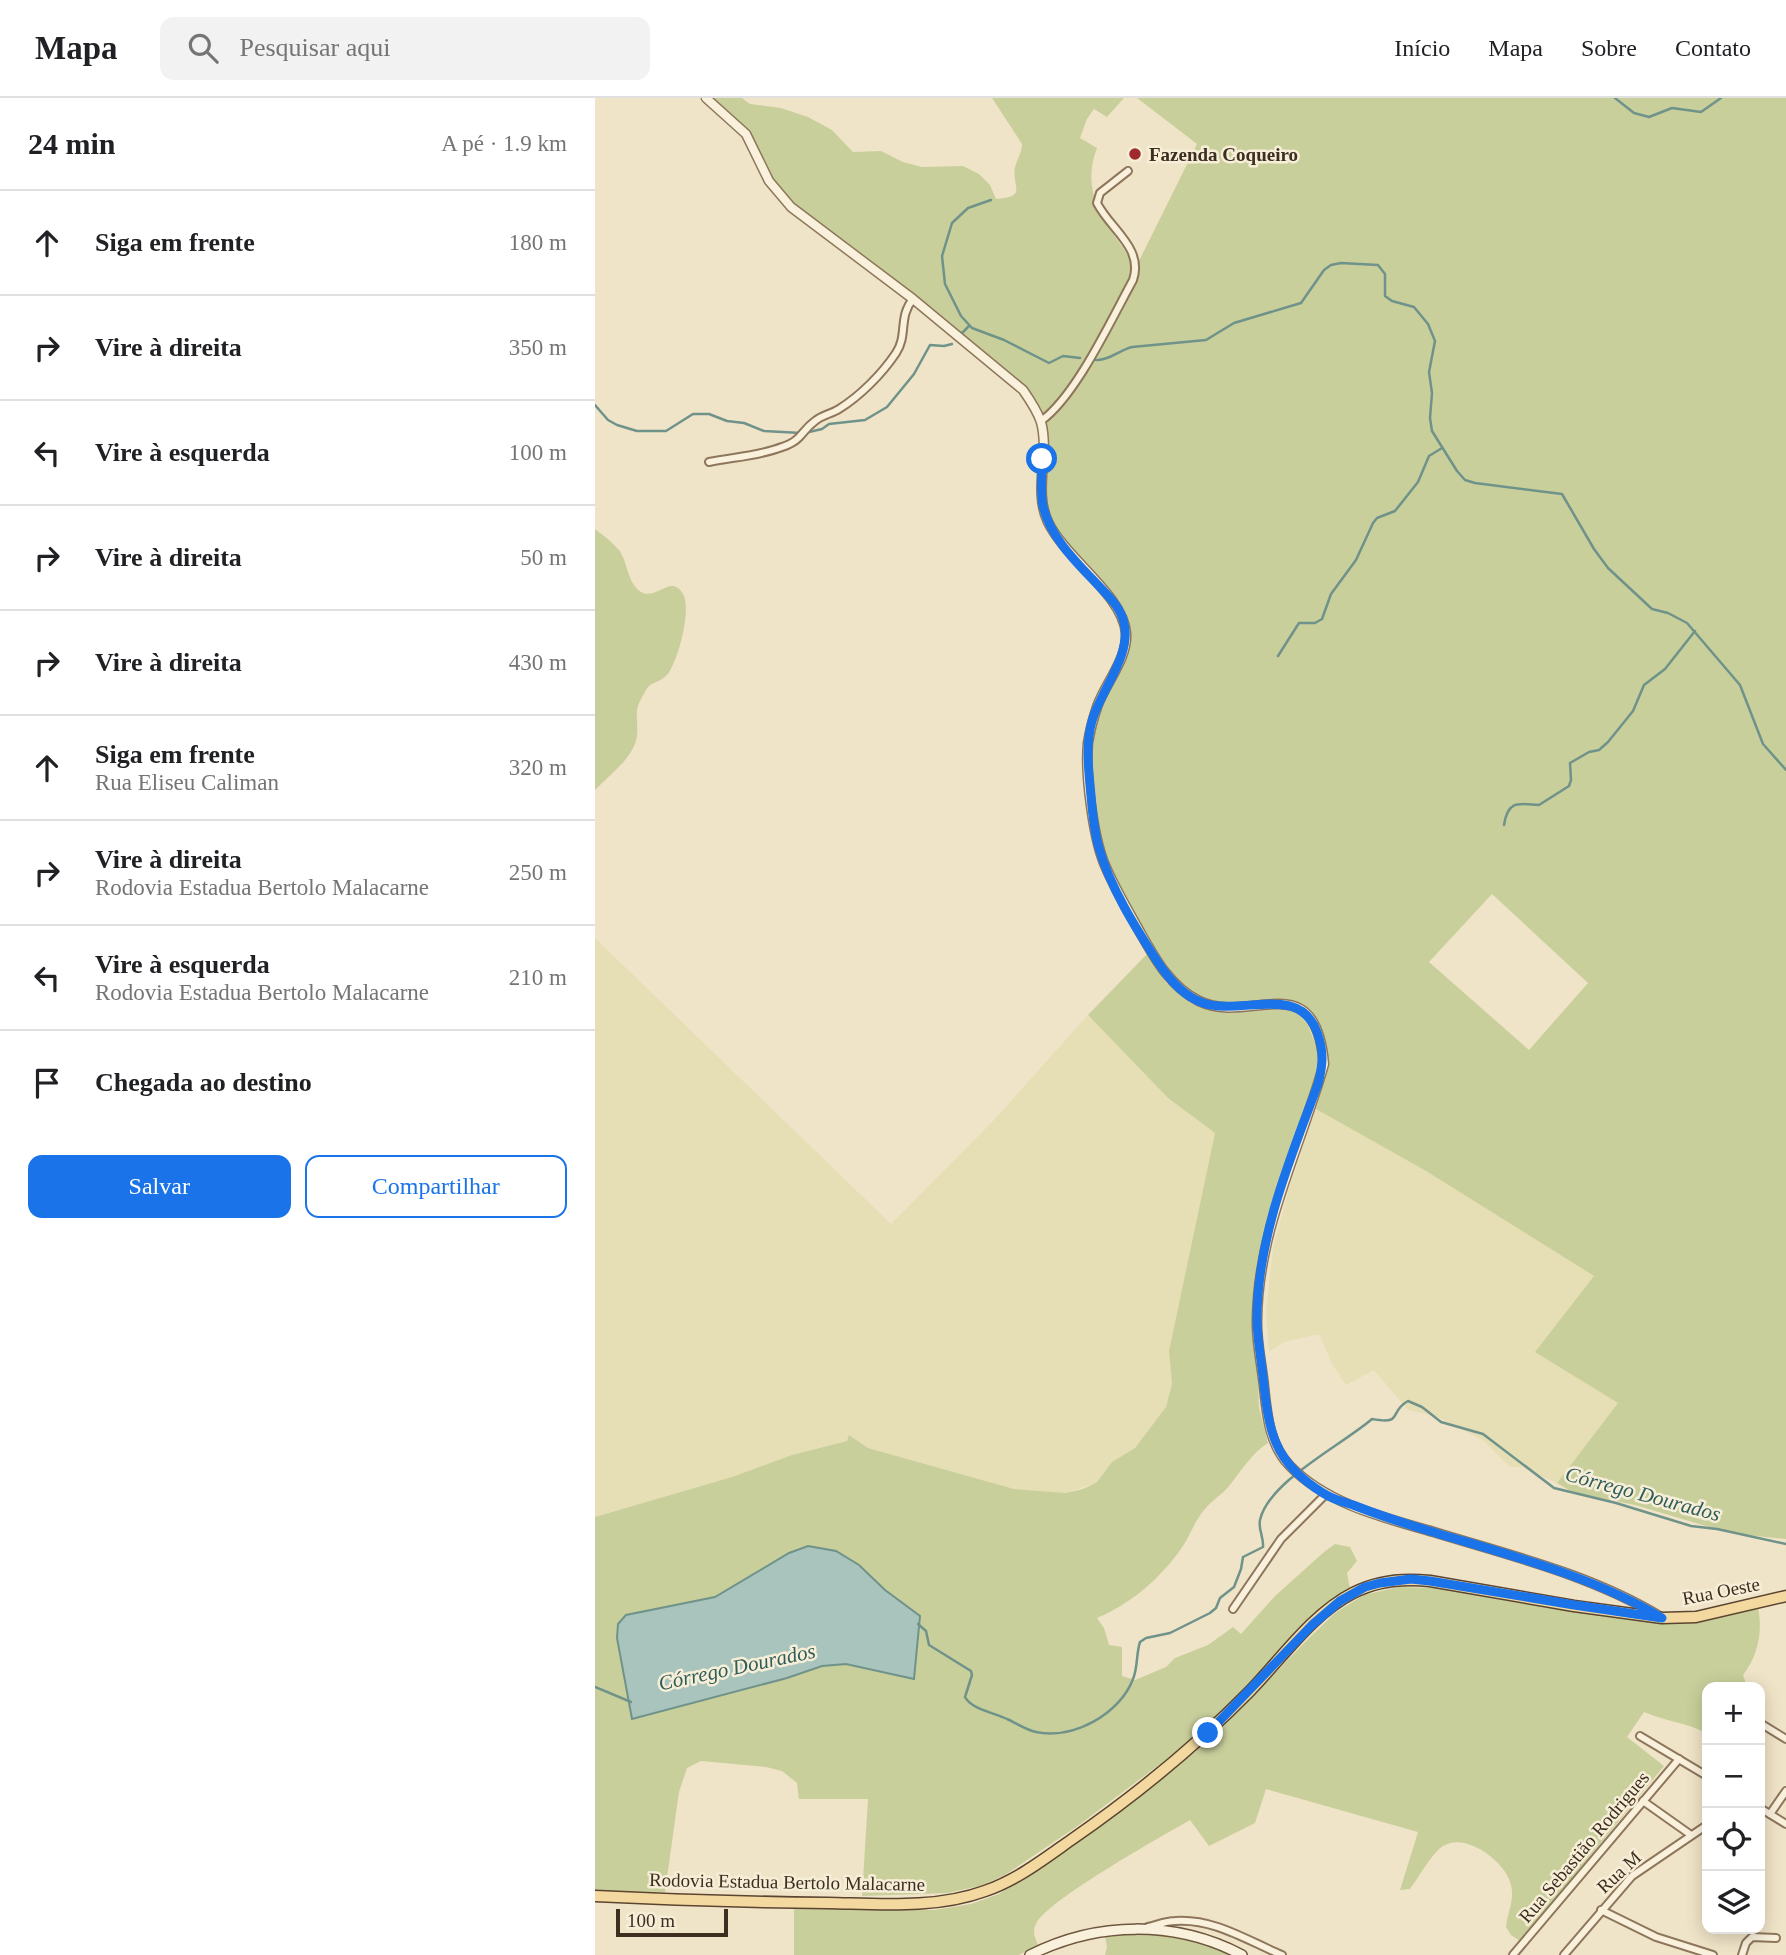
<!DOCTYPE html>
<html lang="pt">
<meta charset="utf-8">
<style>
:root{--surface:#fff;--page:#f2f2f2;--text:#202124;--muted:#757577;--line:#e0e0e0;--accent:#1a73e8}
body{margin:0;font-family:Georgia,serif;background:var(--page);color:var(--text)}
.controls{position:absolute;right:21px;bottom:21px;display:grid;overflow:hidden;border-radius:14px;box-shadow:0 4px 18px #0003}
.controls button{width:63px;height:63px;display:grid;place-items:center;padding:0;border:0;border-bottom:2px solid var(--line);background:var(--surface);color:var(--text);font:35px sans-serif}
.scale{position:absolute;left:21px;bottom:18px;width:112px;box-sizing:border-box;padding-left:7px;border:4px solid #3d2e20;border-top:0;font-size:19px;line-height:24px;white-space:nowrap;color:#3d2e20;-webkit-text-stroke:5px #f7eed8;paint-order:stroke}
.stop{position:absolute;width:21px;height:21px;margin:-16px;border:5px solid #1a73e8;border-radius:50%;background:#fff}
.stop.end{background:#1a73e8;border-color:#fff;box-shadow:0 2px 7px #0008}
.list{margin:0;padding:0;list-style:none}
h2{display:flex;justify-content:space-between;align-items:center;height:91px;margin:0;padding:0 28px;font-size:30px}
h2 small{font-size:23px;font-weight:400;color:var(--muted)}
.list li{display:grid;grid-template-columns:46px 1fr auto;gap:21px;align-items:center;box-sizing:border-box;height:105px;padding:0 28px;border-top:2px solid var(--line)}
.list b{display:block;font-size:26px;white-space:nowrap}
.list p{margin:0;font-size:23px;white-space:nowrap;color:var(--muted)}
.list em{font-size:23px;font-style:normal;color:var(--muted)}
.actions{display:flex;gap:14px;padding:21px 28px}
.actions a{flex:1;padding:16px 0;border:2px solid var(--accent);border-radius:14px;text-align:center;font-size:24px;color:var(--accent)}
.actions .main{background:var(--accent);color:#fff}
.icon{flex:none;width:38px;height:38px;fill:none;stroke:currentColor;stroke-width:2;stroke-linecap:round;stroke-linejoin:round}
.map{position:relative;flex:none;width:1191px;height:1857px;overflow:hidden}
header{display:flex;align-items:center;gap:42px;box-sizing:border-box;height:98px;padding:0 35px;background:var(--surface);border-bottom:2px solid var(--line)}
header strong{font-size:33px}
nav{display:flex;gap:38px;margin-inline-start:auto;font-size:24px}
.search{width:490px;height:63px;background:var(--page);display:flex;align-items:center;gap:18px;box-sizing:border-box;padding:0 24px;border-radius:14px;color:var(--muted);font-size:26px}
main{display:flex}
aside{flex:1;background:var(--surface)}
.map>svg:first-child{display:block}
</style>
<header>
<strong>Mapa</strong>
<div class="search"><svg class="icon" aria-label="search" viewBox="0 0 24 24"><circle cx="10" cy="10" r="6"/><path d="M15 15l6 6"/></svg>Pesquisar aqui</div>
<nav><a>Início</a><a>Mapa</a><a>Sobre</a><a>Contato</a></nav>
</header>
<main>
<aside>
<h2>24 min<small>A pé · 1.9 km</small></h2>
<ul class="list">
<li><svg class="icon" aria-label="ahead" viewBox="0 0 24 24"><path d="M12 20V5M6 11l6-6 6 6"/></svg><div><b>Siga em frente</b></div><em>180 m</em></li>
<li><svg class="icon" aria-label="right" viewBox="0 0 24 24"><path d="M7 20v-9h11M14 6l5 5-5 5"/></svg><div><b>Vire à direita</b></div><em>350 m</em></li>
<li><svg class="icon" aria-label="left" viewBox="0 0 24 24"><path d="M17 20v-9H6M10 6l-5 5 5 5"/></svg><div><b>Vire à esquerda</b></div><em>100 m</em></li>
<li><svg class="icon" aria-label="right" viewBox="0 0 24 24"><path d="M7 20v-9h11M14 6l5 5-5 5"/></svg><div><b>Vire à direita</b></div><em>50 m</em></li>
<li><svg class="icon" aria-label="right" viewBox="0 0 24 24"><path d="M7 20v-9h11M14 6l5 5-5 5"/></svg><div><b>Vire à direita</b></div><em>430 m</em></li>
<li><svg class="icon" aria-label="ahead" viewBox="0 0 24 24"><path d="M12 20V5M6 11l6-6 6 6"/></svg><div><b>Siga em frente</b><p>Rua Eliseu Caliman</p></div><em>320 m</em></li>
<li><svg class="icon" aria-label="right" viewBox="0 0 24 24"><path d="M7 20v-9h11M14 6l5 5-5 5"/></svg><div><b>Vire à direita</b><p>Rodovia Estadua Bertolo Malacarne</p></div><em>250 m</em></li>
<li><svg class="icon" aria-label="left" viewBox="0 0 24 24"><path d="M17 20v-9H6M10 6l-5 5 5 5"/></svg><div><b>Vire à esquerda</b><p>Rodovia Estadua Bertolo Malacarne</p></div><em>210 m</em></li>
<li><svg class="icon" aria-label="arrive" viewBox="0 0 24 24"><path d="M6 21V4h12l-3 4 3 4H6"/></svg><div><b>Chegada ao destino</b></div></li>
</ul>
<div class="actions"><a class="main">Salvar</a><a>Compartilhar</a></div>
</aside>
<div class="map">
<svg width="1191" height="1857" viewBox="0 0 1191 1857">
<rect width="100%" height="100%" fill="#f0e4c8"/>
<!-- farmland -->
<g fill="#e6deb5">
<polygon points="0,840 296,1126 398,1023 493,917 573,1000 620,1035 574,1253 577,1286 571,1309 540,1350 517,1364 502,1384 471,1395 419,1391 273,1350 254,1338 252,1343 197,1357 137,1379 0,1419"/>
<polygon points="721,1011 831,1073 999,1178 1023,1305 962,1385 927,1369 915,1369 889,1343 841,1318 813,1312 779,1272 751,1287 737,1266 724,1236 689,1244 674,1254 671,1213 678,1150 695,1087"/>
</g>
<!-- green -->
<g fill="#c9cf9b" fill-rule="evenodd">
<path d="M114 0H147L155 6 186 10 213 19 237 32 258 54 286 53 308 64 327 69 368 68 384 76 395 87 401 101C434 99 416 88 420 69 422 61 427 55 427 46L397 0H529L512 19 499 11 492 21 485 40 502 50C483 99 516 130 541 169L602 46 542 0H1191V1441L1151 1437 1121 1431 1040 1407 979 1395 962 1385 1023 1305 940 1254 999 1178 831 1073 721 1011C731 979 739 955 717 926 712 920 707 910 700 906 676 892 635 916 607 901 568 880 551 839 531 802 503 753 486 667 506 613 516 586 543 554 533 524 525 497 484 459 465 437 459 427 453 414 452 402 449 367 462 331 440 300 430 285 414 274 400 263L211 120 176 82 161 45 153 33ZM897 796 993 885 934 952 834 864Z"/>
<path d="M0 431C8 437 17 444 24 452 33 464 32 485 46 494 62 503 76 475 88 496 97 511 83 564 72 577 66 584 55 584 51 592 48 598 43 605 42 612 41 622 44 632 41 643 34 664 14 677 0 692Z"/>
<path d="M552 856 572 886 596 905 621 912 643 914 693 911 704 916 713 927 726 961 722 983 705 1024 685 1083 666 1149 660 1213 664 1310 673 1345C656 1356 647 1372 634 1388 627 1397 617 1402 610 1411 602 1419 595 1437 588 1448 567 1479 536 1506 502 1520L509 1530 514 1547 527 1549V1578L540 1582 571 1569 580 1560 613 1547 638 1529 646 1536 680 1498 729 1454 740 1446 755 1449 762 1463 752 1475 755 1491 705 1533 612 1629 593 1645 484 1727 410 1777 388 1787 353 1795 267 1798 273 1701H204L202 1685 187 1673 171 1669 106 1663 92 1670 84 1694 70 1794 0 1793V1419L137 1379 197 1357 252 1343 254 1337 273 1350 419 1391 471 1395 488 1391 502 1384 517 1364 540 1350 571 1309 577 1286 574 1253 620 1035 573 1000 493 917ZM264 1467 290 1492 325 1518 281 1571 251 1566 226 1568 192 1580 37 1620 22 1540 23 1526 31 1517 120 1500 149 1483Z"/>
<path d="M803 1489 844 1490 931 1506 1073 1526 1119 1520 1163 1510C1168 1533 1163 1558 1148 1577L1152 1589H1112V1631L1109 1634C1090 1624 1069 1623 1049 1614L1032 1639 1069 1668 925 1843 916 1837 911 1829C912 1815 920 1802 916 1787 912 1765 871 1733 848 1748 837 1755 824 1779 815 1791L805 1792 823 1734 671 1691 660 1725 614 1748 595 1722C566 1739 452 1802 441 1826 437 1833 440 1840 443 1847L424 1857H199V1809L339 1812 376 1806 404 1796 516 1720 600 1654 620 1637 713 1541 740 1515 769 1497Z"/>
<polygon points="536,1835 588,1840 639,1857 510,1857 512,1849 510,1838"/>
</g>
<!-- water -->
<polygon fill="#a9c4bc" stroke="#6f938a" stroke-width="2" points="213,1448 241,1453 264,1467 290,1492 325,1518 319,1581 251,1566 227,1568 192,1580 37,1621 22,1540 23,1526 31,1517 120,1499 194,1455"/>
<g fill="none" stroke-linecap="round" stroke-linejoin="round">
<!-- stream -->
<g stroke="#6f938a" stroke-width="2.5">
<polyline points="1020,0 1039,15 1054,19 1077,10 1106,14 1126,0"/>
<polyline points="396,102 373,110 357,125 347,158 350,186 366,218 377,230 409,242 454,265 468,258 485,260"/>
<polyline points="366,236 374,228"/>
<path d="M501 262C513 263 525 252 537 249L611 242 639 225 706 205 729 172 736 167 746 165 783 167 790 176V198L797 203 819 209 833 226 840 243 834 274 837 295 835 320 837 333 862 373 870 382 880 385 967 396 999 451 1013 470 1057 511 1073 515 1092 525 1145 587 1168 646 1191 672"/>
<polyline points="0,307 13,322 22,327 42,333 71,333 98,316 114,316 132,323 149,325 169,333 206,335"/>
<polyline points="214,334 227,331 234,326 270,322 292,309 319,276 335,247 349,248 357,246"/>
<polyline points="683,558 704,525 720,525 727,521 736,496 761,462 778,425 782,420 800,413 823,384 834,358 847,350"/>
<path d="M909 727C913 701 924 706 944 707L974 688 976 682 975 665 994 654 1004 652 1013 644 1038 613 1049 587 1070 571 1100 533"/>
<path d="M323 1526 331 1533 334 1547 376 1573 377 1577 370 1599C376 1611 400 1615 412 1621 421 1625 431 1632 441 1634 478 1642 525 1616 538 1581 543 1569 541 1556 545 1544L551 1540 575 1535 615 1515 621 1510 625 1500 639 1489 646 1471 648 1459 668 1449C669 1440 663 1431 665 1422 674 1383 747 1347 777 1321 809 1327 793 1314 813 1303L827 1309 846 1324 888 1336 959 1390 1021 1405 1096 1428 1122 1431 1191 1446"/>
<polyline points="0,1589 36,1604"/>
</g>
<!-- minor casing -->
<g stroke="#8d765c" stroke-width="10">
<g id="minor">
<path d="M446 323C481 298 516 222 538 182 549 150 515 131 502 105L505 95 533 73"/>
<path d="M114 364C138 359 164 358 187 349 208 342 205 334 220 323 227 317 236 316 244 311 265 298 287 276 301 255 313 237 303 219 318 201"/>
<polyline points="638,1511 686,1441 730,1397"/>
<polyline points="1165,1625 1191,1641"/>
<polyline points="1045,1638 1112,1678"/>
<polyline points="1048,1703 1096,1737"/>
<polyline points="1165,1710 1191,1726"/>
<polyline points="1175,1716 1191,1693"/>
<polyline points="1006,1812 1061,1839 1118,1857"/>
<path d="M553 1829C562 1827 571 1823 580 1823 619 1820 653 1843 687 1857"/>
<polyline points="918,1857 1084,1661"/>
<polyline points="969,1857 1037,1778 1112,1727"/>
<polyline points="1147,1857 1151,1845 1157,1839 1181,1840"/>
</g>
</g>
<!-- tertiary casing -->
<g stroke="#8d765c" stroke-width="11">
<path id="tertiary" d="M111 0 151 36 174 83 196 109 318 201 428 292C435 302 442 312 446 324 455 357 438 392 453 424 471 461 528 497 531 535 533 560 510 586 502 609 498 621 495 632 493 645 490 675 498 737 509 765 518 787 530 807 541 827 557 855 573 888 604 903 656 928 720 865 729 966 705 1051 663 1131 662 1221 661 1243 667 1267 669 1289 672 1317 674 1346 695 1368 733 1407 791 1420 842 1435 917 1458 996 1477 1064 1518"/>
</g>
<!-- secondary casing -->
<g stroke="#6f573f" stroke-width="12">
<path id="secondary" d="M435 1857C502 1823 580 1822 647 1857"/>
</g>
<!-- primary casing -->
<g stroke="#5b4430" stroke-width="13">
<path id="primary" d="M0 1798C78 1802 155 1804 233 1805 284 1806 341 1811 390 1793 422 1782 449 1761 476 1742 541 1697 600 1649 655 1593 687 1560 717 1516 758 1495 783 1482 808 1480 835 1483L979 1508 1067 1520 1101 1519 1191 1498"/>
</g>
<!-- minor -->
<use href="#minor" stroke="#faf1dc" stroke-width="6"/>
<!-- tertiary -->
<use href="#tertiary" stroke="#faf1dc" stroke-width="8"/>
<!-- secondary -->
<use href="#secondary" stroke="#faf1dc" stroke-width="9"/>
<!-- primary -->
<use href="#primary" stroke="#f3d9a0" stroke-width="10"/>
</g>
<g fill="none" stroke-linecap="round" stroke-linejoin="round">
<!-- route -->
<path stroke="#1a73e8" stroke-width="9" d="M447 361C447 376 445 393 448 408 455 439 481 464 502 486 513 498 525 508 529 525 537 557 506 592 497 623 491 644 493 666 495 687 497 707 498 730 504 750 515 789 540 829 562 863 573 880 588 898 608 905 646 918 704 885 722 934 729 953 728 967 723 986 695 1061 662 1140 662 1221 662 1240 666 1260 668 1279 674 1334 678 1364 728 1395 737 1401 748 1404 758 1407 781 1416 805 1424 828 1431 909 1456 994 1476 1067 1520L979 1507 835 1483 816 1481 785 1485 770 1489 745 1503 717 1527 613 1635"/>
</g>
<!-- markers -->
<circle fill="#9e2a2b" stroke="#f7eed8" stroke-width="2.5" cx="540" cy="56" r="7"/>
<g text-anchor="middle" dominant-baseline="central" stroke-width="5" stroke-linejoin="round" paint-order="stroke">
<!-- poi labels -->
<g font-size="19" font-weight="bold" fill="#3d2e20" stroke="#f7eed8" text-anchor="start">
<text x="554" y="56">Fazenda Coqueiro</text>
</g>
<!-- street labels -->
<g font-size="19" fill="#3d2e20" stroke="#f7eed8">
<text transform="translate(1126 1493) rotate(-11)">Rua Oeste</text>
<text transform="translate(989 1749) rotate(-50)">Rua Sebastião Rodrigues</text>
<text transform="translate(1024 1774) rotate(-43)">Rua M</text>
<text transform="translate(192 1784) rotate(1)">Rodovia Estadua Bertolo Malacarne</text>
</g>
<!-- water labels -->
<g font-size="21" font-style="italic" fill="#2f5d5a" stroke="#f7eed8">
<text transform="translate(1048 1396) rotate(15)">Córrego Dourados</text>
<text transform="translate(142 1569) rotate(-12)">Córrego Dourados</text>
</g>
</g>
</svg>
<div class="controls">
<button>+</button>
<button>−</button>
<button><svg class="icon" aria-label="locate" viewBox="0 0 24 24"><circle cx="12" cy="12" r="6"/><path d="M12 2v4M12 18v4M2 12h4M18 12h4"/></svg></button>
<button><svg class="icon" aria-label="layers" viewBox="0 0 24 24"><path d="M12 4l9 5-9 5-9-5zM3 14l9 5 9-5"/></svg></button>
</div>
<div class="scale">100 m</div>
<div class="stop" style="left:447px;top:361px"></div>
<div class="stop end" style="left:613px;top:1635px"></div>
</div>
</main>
